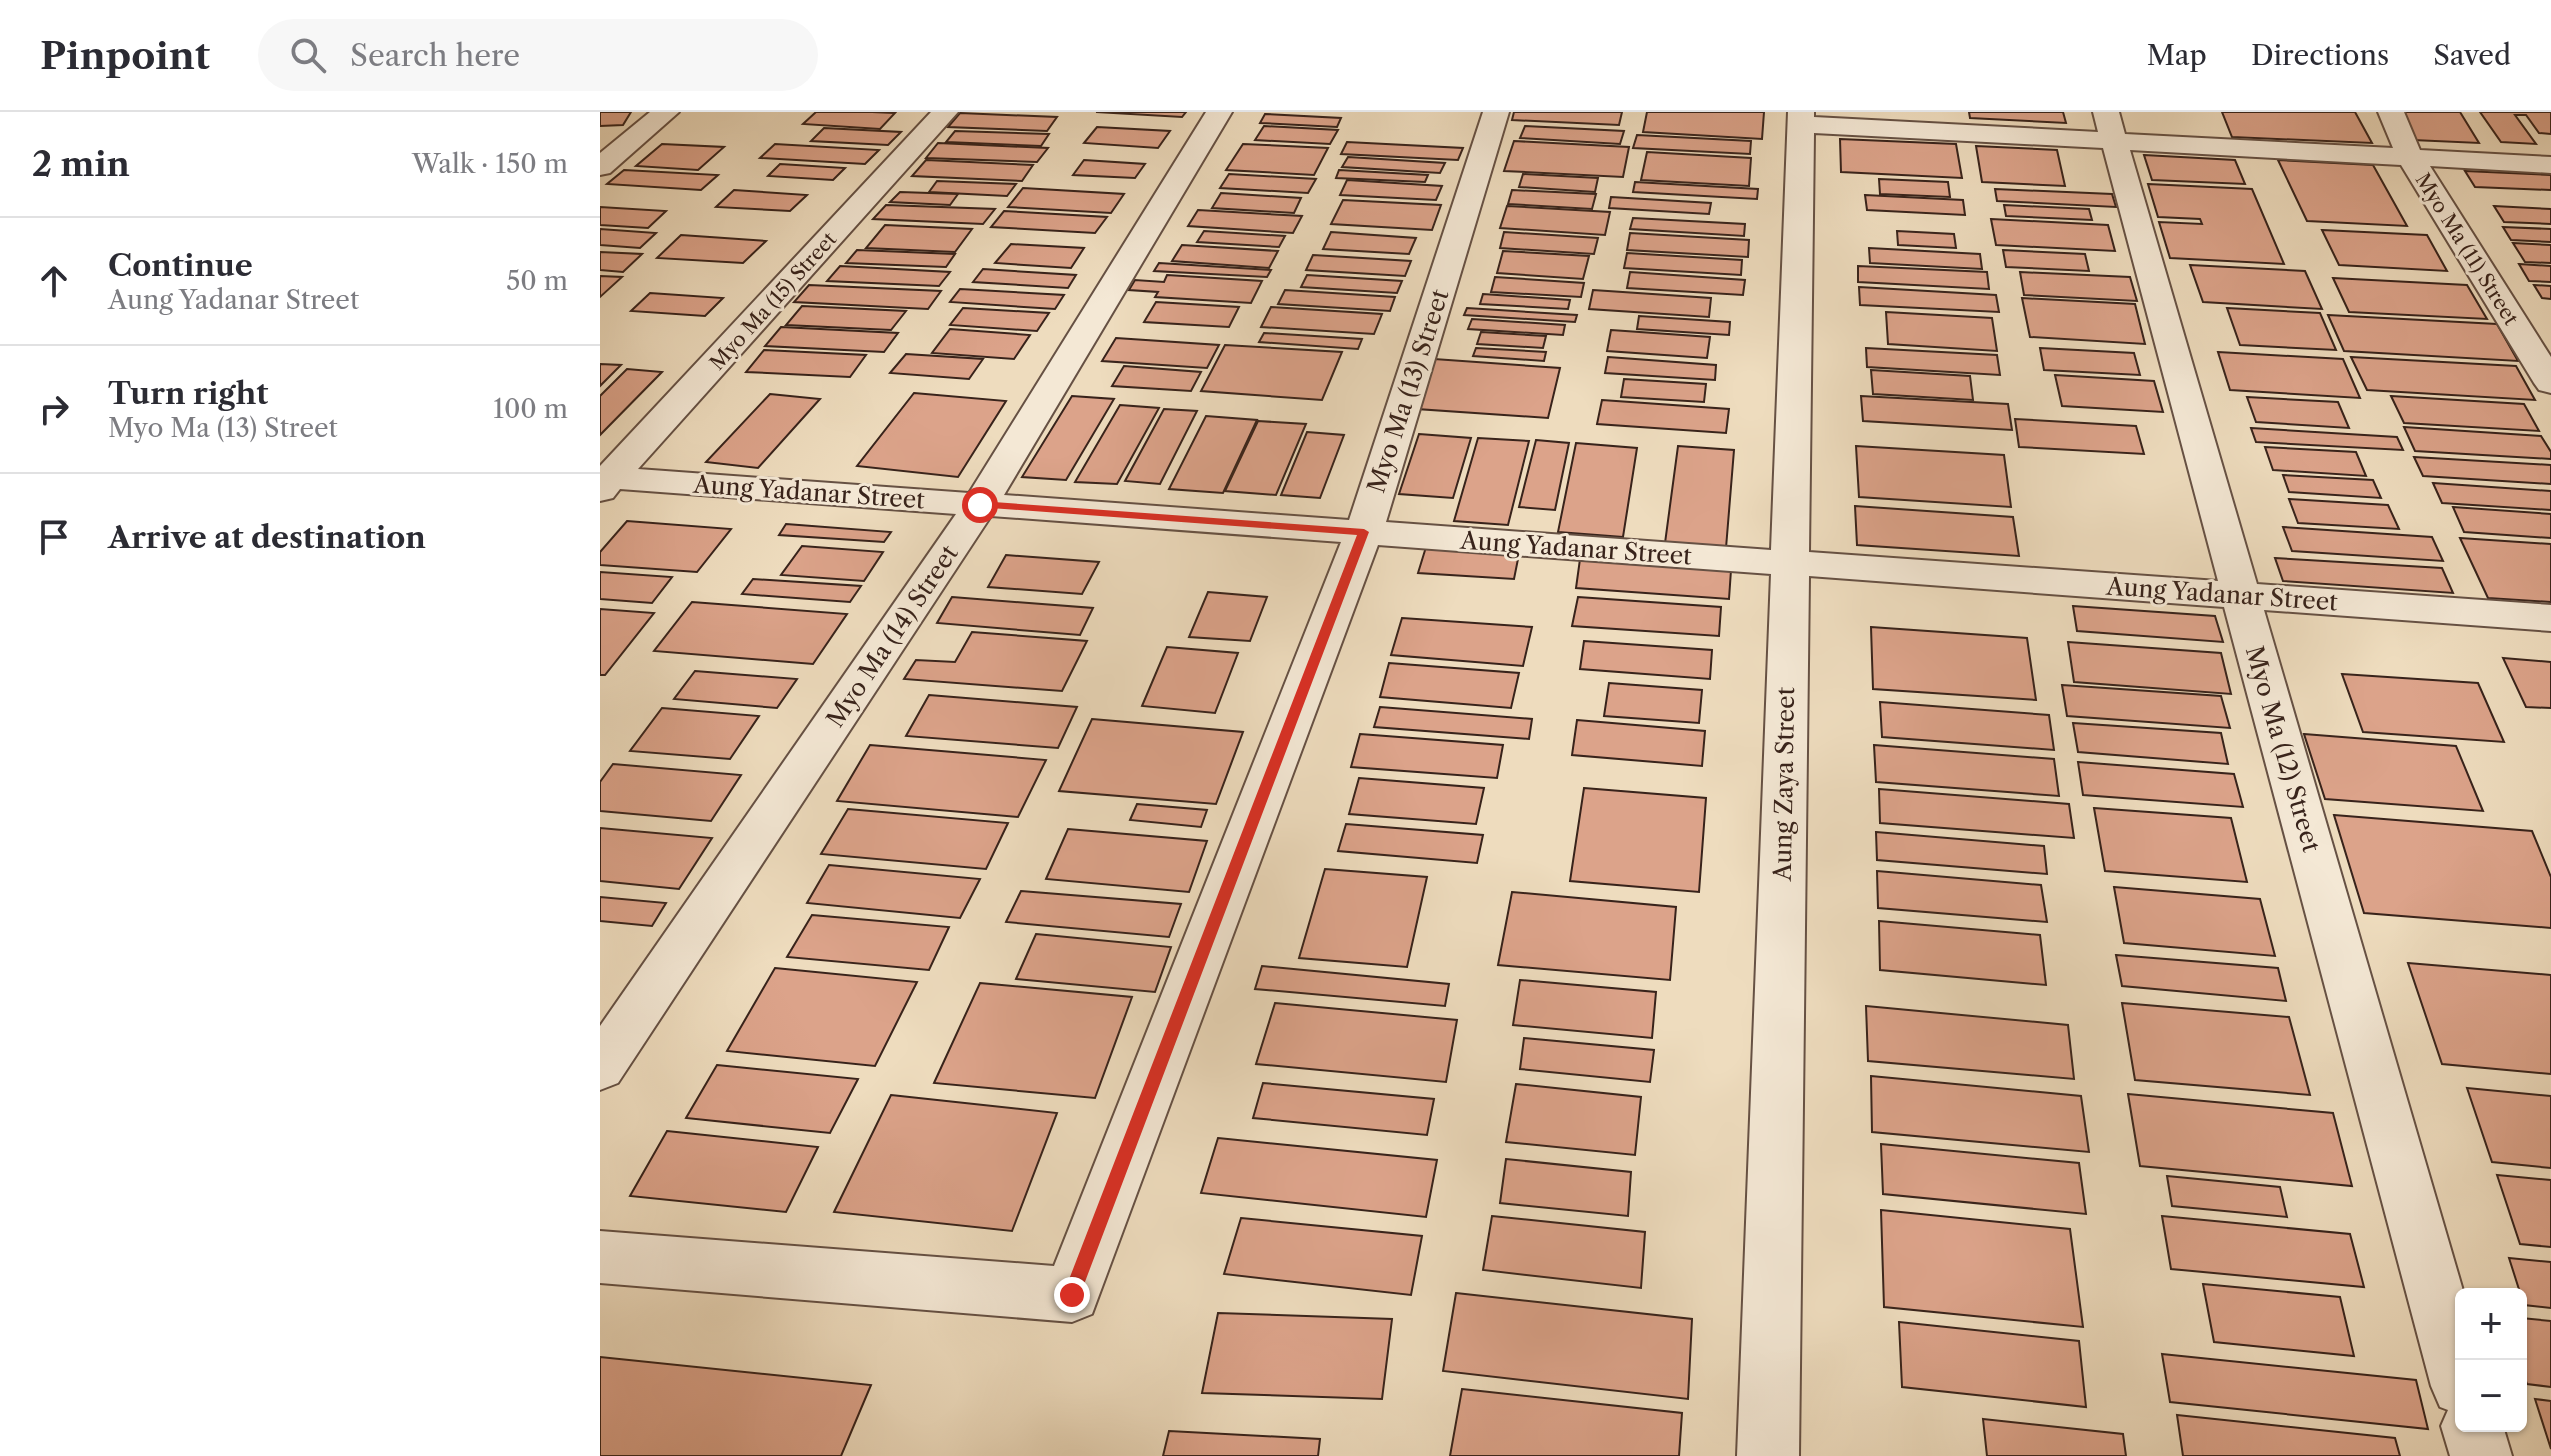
<!DOCTYPE html>
<meta charset="utf-8">
<style>
:root{--surface:#fff;--page:#f7f7f7;--text:#2b2b33;--muted:#7c7c81;--line:#e1e1e2}
body{margin:0;font-family:"Libre Caslon Text",serif;background:var(--page);color:var(--text)}
.controls{position:absolute;right:24px;bottom:24px;display:grid;overflow:hidden;border-radius:12px;box-shadow:0 2px 6px #0004}
.controls button{width:72px;height:72px;display:grid;place-items:center;padding:0;border:0;border-bottom:2px solid var(--line);background:var(--surface);color:var(--text);font:40px sans-serif}
.stop{position:absolute;width:24px;height:24px;margin:-18px;border:6px solid #d93025;border-radius:50%;background:#fff}
.stop.end{background:#d93025;border-color:#fff;box-shadow:0 2px 8px #0008}
.list{margin:0;padding:0;list-style:none}
h2{display:flex;justify-content:space-between;align-items:center;height:104px;margin:0;padding:0 32px;font-size:34px}
h2 small{font-size:26px;font-weight:400;color:var(--muted)}
.list li{display:grid;grid-template-columns:52px 1fr auto;gap:24px;align-items:center;box-sizing:border-box;height:128px;padding:0 32px;border-top:2px solid var(--line)}
.list b{display:block;font-size:30px;white-space:nowrap}
.list p{margin:0;font-size:26px;white-space:nowrap;color:var(--muted)}
.list em{font-size:26px;font-style:normal;color:var(--muted)}
.icon{flex:none;width:44px;height:44px;fill:none;stroke:currentColor;stroke-width:2;stroke-linecap:round;stroke-linejoin:round}
.map{position:relative;flex:none;width:1951px;height:1344px;overflow:hidden}
header{display:flex;align-items:center;gap:48px;box-sizing:border-box;height:112px;padding:0 40px;background:var(--surface);border-bottom:2px solid var(--line)}
header strong{font-size:38px}
nav{display:flex;gap:44px;margin-inline-start:auto;font-size:28px}
.search{width:560px;height:72px;background:var(--page);display:flex;align-items:center;gap:20px;box-sizing:border-box;padding:0 28px;border-radius:44px;color:var(--muted);font-size:30px}
main{display:flex}
aside{flex:1;background:var(--surface)}
.map>svg:first-child{display:block}
</style>
<header>
<strong>Pinpoint</strong>
<div class="search"><svg class="icon" aria-label="search" viewBox="0 0 24 24"><circle cx="10" cy="10" r="6"/><path d="M15 15l6 6"/></svg>Search here</div>
<nav><a>Map</a><a>Directions</a><a>Saved</a></nav>
</header>
<main>
<aside>
<h2>2 min<small>Walk · 150 m</small></h2>
<ul class="list">
<li><svg class="icon" aria-label="ahead" viewBox="0 0 24 24"><path d="M12 20V5M6 11l6-6 6 6"/></svg><div><b>Continue</b><p>Aung Yadanar Street</p></div><em>50 m</em></li>
<li><svg class="icon" aria-label="right" viewBox="0 0 24 24"><path d="M7 20v-9h11M14 6l5 5-5 5"/></svg><div><b>Turn right</b><p>Myo Ma (13) Street</p></div><em>100 m</em></li>
<li><svg class="icon" aria-label="arrive" viewBox="0 0 24 24"><path d="M6 21V4h12l-3 4 3 4H6"/></svg><div><b>Arrive at destination</b></div></li>
</ul>
</aside>
<div class="map">
<svg width="1951" height="1344" viewBox="0 0 1951 1344">
<rect width="100%" height="100%" fill="#eedcbe"/>
<filter id="stains"><feTurbulence type="fractalNoise" baseFrequency=".0025" numOctaves="4"/><feColorMatrix values="0 0 0 0 .2 0 0 0 0 .09 0 0 0 0 .02 0 0 0 .5 -.17"/></filter>
<radialGradient id="worn" r=".72"><stop offset=".6" stop-color="#630" stop-opacity="0"/><stop offset="1" stop-color="#630" stop-opacity=".3"/></radialGradient>
<!-- building -->
<g fill="#dca38a" stroke="#38231b" stroke-width="2">
<polygon points="0,0 31,0 23,13 0,14"/>
<polygon points="216,0 272,0 295,1 280,17 203,12"/>
<polygon points="496,0 586,0 582,5"/>
<polygon points="914,0 1022,0 1019,13 912,8"/>
<polygon points="1047,0 1164,0 1162,27 1043,20"/>
<polygon points="1369,0 1463,0 1466,11 1370,6"/>
<polygon points="1622,0 1755,0 1772,31 1632,25"/>
<polygon points="1797,0 1860,0 1879,31 1813,28"/>
<polygon points="1880,0 1951,0 1951,22 1939,21 1926,3 1915,3 1936,32 1901,30"/>
<polygon points="360,1 457,5 447,19 348,15"/>
<polygon points="665,2 741,6 737,15 660,11"/>
<polygon points="664,14 738,18 730,32 655,28"/>
<polygon points="925,14 1024,19 1020,32 920,26"/>
<polygon points="497,15 570,19 558,36 484,31"/>
<polygon points="224,16 301,20 288,33 211,29"/>
<polygon points="355,19 449,22 441,34 346,30"/>
<polygon points="1037,23 1151,29 1150,42 1033,36"/>
<polygon points="1240,27 1356,32 1362,66 1241,60"/>
<polygon points="914,29 1029,35 1023,65 904,59"/>
<polygon points="747,30 863,36 858,48 741,42"/>
<polygon points="338,31 448,36 437,50 326,46"/>
<polygon points="62,32 124,35 98,58 36,54"/>
<polygon points="175,32 279,38 265,52 160,46"/>
<polygon points="643,32 728,36 714,63 626,58"/>
<polygon points="1376,34 1457,38 1465,74 1382,70"/>
<polygon points="1047,40 1151,46 1149,74 1041,68"/>
<polygon points="1544,43 1635,48 1645,72 1552,68"/>
<polygon points="748,45 845,51 840,61 742,55"/>
<polygon points="326,48 433,53 422,69 312,64"/>
<polygon points="484,48 545,52 535,66 473,63"/>
<polygon points="1678,48 1773,53 1807,114 1707,109"/>
<polygon points="180,52 245,56 233,68 168,64"/>
<polygon points="24,58 118,63 101,78 7,72"/>
<polygon points="739,58 828,63 825,70 736,66"/>
<polygon points="1865,59 1951,63 1951,78 1875,75"/>
<polygon points="629,62 716,67 708,81 620,76"/>
<polygon points="923,62 998,66 995,80 919,75"/>
<polygon points="1279,67 1348,70 1350,85 1280,82"/>
<polygon points="747,68 842,74 836,88 740,83"/>
<polygon points="337,69 416,72 407,84 329,80"/>
<polygon points="1035,70 1158,77 1157,87 1033,80"/>
<polygon points="1548,72 1652,77 1684,152 1570,146 1559,110 1602,112 1600,107 1558,105"/>
<polygon points="423,76 524,82 511,101 408,95"/>
<polygon points="1395,77 1512,82 1516,95 1397,89"/>
<polygon points="134,78 207,83 190,99 116,95"/>
<polygon points="912,78 996,82 992,97 908,92"/>
<polygon points="300,80 358,82 350,93 290,90"/>
<polygon points="621,81 701,86 694,101 612,96"/>
<polygon points="1265,83 1363,88 1365,103 1267,98"/>
<polygon points="1011,85 1111,91 1109,102 1009,96"/>
<polygon points="743,88 841,93 832,118 731,112"/>
<polygon points="286,93 395,97 383,112 273,107"/>
<polygon points="1404,93 1489,97 1492,108 1406,104"/>
<polygon points="907,94 1010,100 1005,123 900,116"/>
<polygon points="1894,94 1951,97 1951,112 1904,110"/>
<polygon points="0,95 66,99 48,116 0,113"/>
<polygon points="598,98 702,104 693,121 588,114"/>
<polygon points="404,99 507,105 495,121 391,115"/>
<polygon points="1033,106 1145,112 1144,124 1030,117"/>
<polygon points="1391,107 1508,113 1515,139 1396,133"/>
<polygon points="285,113 372,117 355,140 266,136"/>
<polygon points="1903,115 1951,117 1951,130 1911,128"/>
<polygon points="0,117 56,121 40,136 0,133"/>
<polygon points="1722,118 1827,123 1847,159 1739,153"/>
<polygon points="604,119 685,124 679,135 597,130"/>
<polygon points="1297,119 1354,122 1356,136 1298,133"/>
<polygon points="731,120 816,126 809,142 723,137"/>
<polygon points="904,120 998,126 994,142 900,136"/>
<polygon points="1030,121 1149,128 1148,145 1027,138"/>
<polygon points="81,123 166,129 143,151 57,146"/>
<polygon points="1913,131 1951,133 1951,151 1925,150"/>
<polygon points="411,132 484,136 471,156 395,151"/>
<polygon points="582,133 678,139 669,156 572,149"/>
<polygon points="1269,136 1380,142 1382,157 1270,151"/>
<polygon points="257,138 355,142 346,155 246,151"/>
<polygon points="1403,138 1485,142 1489,159 1406,155"/>
<polygon points="903,139 989,144 983,167 897,161"/>
<polygon points="0,140 42,142 23,160 0,158"/>
<polygon points="1027,141 1142,148 1141,163 1024,156"/>
<polygon points="713,143 811,149 805,164 706,158"/>
<polygon points="559,151 671,158 667,165 554,159"/>
<polygon points="1919,152 1951,154 1951,170 1929,169"/>
<polygon points="1590,153 1705,159 1722,197 1603,190"/>
<polygon points="240,154 350,160 339,174 227,169"/>
<polygon points="1258,154 1387,160 1389,177 1258,170"/>
<polygon points="383,157 476,163 468,176 373,170"/>
<polygon points="1030,160 1145,168 1143,183 1027,176"/>
<polygon points="1420,160 1530,165 1537,189 1424,183"/>
<polygon points="567,163 662,169 651,191 555,185 558,180 529,178 535,168 564,170"/>
<polygon points="707,163 802,169 797,181 701,175"/>
<polygon points="0,164 22,165 0,185"/>
<polygon points="895,165 984,171 981,185 891,180"/>
<polygon points="1733,166 1867,173 1887,207 1749,200"/>
<polygon points="209,173 341,179 328,197 194,190"/>
<polygon points="1934,173 1951,174 1951,187 1942,186"/>
<polygon points="1259,175 1396,183 1399,200 1260,193"/>
<polygon points="360,177 464,183 455,197 350,190"/>
<polygon points="685,178 795,185 790,199 678,192"/>
<polygon points="993,178 1111,186 1109,205 989,197"/>
<polygon points="50,181 123,186 105,204 31,199"/>
<polygon points="883,182 970,188 968,197 880,192"/>
<polygon points="1422,186 1535,192 1545,232 1430,225"/>
<polygon points="556,190 639,195 629,215 544,210"/>
<polygon points="202,194 306,199 291,218 186,213"/>
<polygon points="671,195 782,202 774,222 661,215"/>
<polygon points="363,196 449,201 437,219 350,213"/>
<polygon points="867,196 977,203 975,210 864,203"/>
<polygon points="1627,196 1720,201 1736,238 1640,233"/>
<polygon points="1286,200 1392,206 1397,239 1288,232"/>
<polygon points="1728,203 1897,212 1918,249 1744,239"/>
<polygon points="1039,204 1130,210 1129,223 1037,217"/>
<polygon points="872,207 965,213 963,223 868,217"/>
<polygon points="181,215 298,221 284,240 165,234"/>
<polygon points="350,217 430,223 414,247 332,241"/>
<polygon points="1011,218 1110,225 1107,246 1007,239"/>
<polygon points="881,220 946,224 943,236 877,232"/>
<polygon points="664,221 762,227 758,237 659,230"/>
<polygon points="516,226 619,233 607,256 502,249"/>
<polygon points="625,233 742,240 722,288 601,279"/>
<polygon points="876,236 946,240 944,249 873,244"/>
<polygon points="1266,236 1397,243 1400,263 1267,255"/>
<polygon points="1440,236 1534,241 1540,263 1444,258"/>
<polygon points="164,238 266,243 250,265 146,260"/>
<polygon points="1618,240 1743,247 1760,286 1630,278"/>
<polygon points="306,242 383,247 369,267 290,261"/>
<polygon points="1008,245 1116,253 1115,268 1005,261"/>
<polygon points="1751,245 1916,254 1935,288 1767,278"/>
<polygon points="834,247 960,256 948,306 817,297"/>
<polygon points="0,252 21,253 0,274"/>
<polygon points="524,254 601,260 591,279 512,274"/>
<polygon points="27,257 62,260 0,323 0,284"/>
<polygon points="1271,258 1370,264 1373,288 1273,282"/>
<polygon points="1455,263 1554,269 1563,300 1462,294"/>
<polygon points="1024,267 1106,272 1104,290 1021,285"/>
<polygon points="314,281 406,289 358,365 257,354"/>
<polygon points="170,282 220,287 158,356 106,350"/>
<polygon points="472,284 514,287 466,368 422,365"/>
<polygon points="1261,284 1408,292 1412,318 1263,309"/>
<polygon points="1791,284 1924,292 1939,319 1804,311"/>
<polygon points="1647,285 1738,290 1749,316 1656,310"/>
<polygon points="1002,288 1129,297 1126,321 997,312"/>
<polygon points="520,293 559,296 517,372 475,370"/>
<polygon points="564,297 597,299 560,372 525,369"/>
<polygon points="606,304 657,308 623,381 569,377"/>
<polygon points="1415,307 1536,314 1544,342 1419,335"/>
<polygon points="658,309 706,312 676,383 625,379"/>
<polygon points="1804,315 1941,324 1951,340 1951,347 1815,339"/>
<polygon points="1651,316 1797,325 1803,338 1656,330"/>
<polygon points="707,320 744,323 720,386 681,383"/>
<polygon points="819,322 871,326 853,386 799,382"/>
<polygon points="878,326 929,329 908,413 854,409"/>
<polygon points="936,328 969,331 955,398 919,395"/>
<polygon points="976,331 1037,336 1023,425 958,420"/>
<polygon points="1078,334 1134,338 1126,436 1065,431"/>
<polygon points="1256,334 1404,343 1411,395 1259,385"/>
<polygon points="1665,335 1756,340 1766,364 1673,358"/>
<polygon points="1814,345 1951,353 1951,372 1823,364"/>
<polygon points="1683,363 1773,368 1781,386 1689,380"/>
<polygon points="1833,371 1951,379 1951,398 1842,391"/>
<polygon points="1689,387 1788,393 1799,417 1698,411"/>
<polygon points="1255,394 1413,405 1419,444 1257,433"/>
<polygon points="1853,395 1951,402 1951,426 1864,420"/>
<polygon points="27,409 131,417 97,460 0,453 0,440"/>
<polygon points="186,412 291,420 284,430 179,423"/>
<polygon points="1683,415 1832,425 1843,449 1692,439"/>
<polygon points="1860,426 1951,432 1951,490 1888,486"/>
<polygon points="202,434 283,440 264,469 181,463"/>
<polygon points="826,435 919,442 914,467 818,461"/>
<polygon points="406,443 499,450 482,482 388,475"/>
<polygon points="1675,446 1842,456 1853,481 1683,469"/>
<polygon points="980,447 1131,458 1129,487 976,476"/>
<polygon points="0,460 72,465 52,491 0,487"/>
<polygon points="153,467 261,474 250,490 142,482"/>
<polygon points="608,480 667,485 650,529 589,525"/>
<polygon points="352,485 493,496 480,523 337,511"/>
<polygon points="978,485 1121,495 1119,524 972,514"/>
<polygon points="92,490 247,502 213,552 54,539"/>
<polygon points="1473,494 1615,504 1623,530 1477,519"/>
<polygon points="0,497 54,501 5,563 0,563"/>
<polygon points="802,506 932,515 923,554 791,543"/>
<polygon points="1271,515 1427,526 1436,588 1273,577"/>
<polygon points="372,520 487,529 462,579 304,567 316,548 355,550"/>
<polygon points="984,529 1112,538 1110,567 980,557"/>
<polygon points="1468,530 1621,541 1631,582 1474,570"/>
<polygon points="567,535 638,541 615,601 542,594"/>
<polygon points="1903,546 1951,550 1951,596 1926,595"/>
<polygon points="789,551 919,561 911,596 780,585"/>
<polygon points="95,559 197,567 177,596 74,587"/>
<polygon points="1742,562 1878,571 1904,630 1763,620"/>
<polygon points="1009,571 1102,578 1099,611 1004,604"/>
<polygon points="1462,573 1621,584 1630,616 1467,604"/>
<polygon points="329,583 477,595 458,636 306,624"/>
<polygon points="1280,590 1449,603 1454,638 1282,625"/>
<polygon points="780,595 932,607 929,627 774,615"/>
<polygon points="62,596 159,604 130,647 30,639"/>
<polygon points="492,607 643,620 616,692 459,679"/>
<polygon points="977,608 1105,619 1102,654 972,643"/>
<polygon points="1473,611 1621,621 1628,652 1478,640"/>
<polygon points="760,622 903,633 897,666 751,655"/>
<polygon points="1704,622 1856,634 1883,699 1725,687"/>
<polygon points="270,633 446,648 418,705 237,689"/>
<polygon points="1274,633 1454,647 1459,684 1276,670"/>
<polygon points="1478,650 1634,662 1643,695 1483,683"/>
<polygon points="13,652 141,663 111,709 0,699 0,670"/>
<polygon points="759,666 884,676 876,712 749,702"/>
<polygon points="984,676 1106,686 1099,780 970,769"/>
<polygon points="1279,677 1469,692 1474,726 1280,711"/>
<polygon points="537,692 607,698 601,715 530,708"/>
<polygon points="1494,696 1631,706 1647,770 1505,759"/>
<polygon points="248,697 408,711 386,757 221,742"/>
<polygon points="1734,703 1932,719 1951,765 1951,816 1764,801"/>
<polygon points="746,712 883,723 877,751 738,739"/>
<polygon points="0,716 112,726 79,777 0,769"/>
<polygon points="468,717 607,729 589,780 446,767"/>
<polygon points="1276,720 1444,734 1447,762 1277,748"/>
<polygon points="229,753 380,767 360,806 207,791"/>
<polygon points="725,757 827,765 807,855 699,846"/>
<polygon points="1277,759 1441,773 1447,810 1278,796"/>
<polygon points="1514,775 1660,787 1675,844 1524,831"/>
<polygon points="421,779 581,792 569,825 406,810"/>
<polygon points="912,780 1076,795 1070,868 898,853"/>
<polygon points="0,785 66,791 52,814 0,809"/>
<polygon points="212,803 349,815 329,858 187,845"/>
<polygon points="1279,809 1440,823 1446,873 1280,858"/>
<polygon points="436,822 571,835 555,880 416,867"/>
<polygon points="1516,843 1678,856 1686,889 1522,874"/>
<polygon points="1808,851 1951,863 1951,962 1842,952"/>
<polygon points="662,854 849,872 845,894 655,877"/>
<polygon points="175,856 317,870 275,954 127,939"/>
<polygon points="920,868 1056,880 1052,926 913,913"/>
<polygon points="380,871 532,885 495,986 334,971"/>
<polygon points="675,891 857,908 846,970 656,952"/>
<polygon points="1522,891 1689,905 1710,983 1535,968"/>
<polygon points="1266,894 1468,913 1474,967 1268,949"/>
<polygon points="924,926 1054,938 1050,970 920,957"/>
<polygon points="117,953 258,967 230,1021 86,1006"/>
<polygon points="1271,964 1481,984 1489,1040 1272,1020"/>
<polygon points="663,971 834,987 827,1023 653,1006"/>
<polygon points="916,972 1041,985 1035,1043 906,1030"/>
<polygon points="1867,976 1951,984 1951,1056 1892,1050"/>
<polygon points="1528,982 1733,1001 1752,1074 1540,1054"/>
<polygon points="291,983 457,1001 412,1119 234,1100"/>
<polygon points="67,1019 218,1035 186,1100 30,1084"/>
<polygon points="618,1026 837,1048 826,1105 601,1081"/>
<polygon points="1281,1032 1479,1051 1486,1102 1283,1082"/>
<polygon points="906,1047 1031,1060 1028,1104 900,1091"/>
<polygon points="1897,1063 1951,1068 1951,1135 1920,1132"/>
<polygon points="1567,1064 1680,1075 1687,1105 1572,1094"/>
<polygon points="1281,1098 1470,1117 1483,1215 1284,1195"/>
<polygon points="892,1104 1045,1120 1041,1176 883,1158"/>
<polygon points="1562,1104 1750,1122 1764,1175 1571,1157"/>
<polygon points="641,1106 822,1124 811,1183 624,1162"/>
<polygon points="1909,1146 1951,1150 1951,1196 1924,1193"/>
<polygon points="1603,1172 1740,1185 1754,1244 1614,1230"/>
<polygon points="856,1181 1092,1207 1088,1287 843,1259"/>
<polygon points="618,1201 792,1207 782,1287 602,1281"/>
<polygon points="1921,1206 1951,1209 1951,1275 1927,1272 1921,1255"/>
<polygon points="1299,1210 1479,1229 1486,1295 1302,1275"/>
<polygon points="1562,1242 1816,1268 1828,1317 1570,1290"/>
<polygon points="0,1245 271,1273 241,1344 0,1344"/>
<polygon points="862,1277 1082,1301 1079,1344 850,1344"/>
<polygon points="1935,1287 1951,1289 1951,1337"/>
<polygon points="1577,1303 1795,1326 1800,1344 1583,1344"/>
<polygon points="1383,1307 1523,1322 1526,1344 1387,1344"/>
<polygon points="569,1319 720,1327 718,1344 563,1344"/>
</g>
<g fill="none" stroke-linecap="round" stroke-linejoin="round">
<!-- minor casing -->
<g stroke="#665144" stroke-width="4">
<g id="minor">
<polygon points="50,0 79,0 10,61 0,63 0,41"/>
<path d="M331 0H358L38 357 369 381 606 0H632L404 383 749 408 883 0H909L786 410 1171 438 1188 0H1214V5L1498 20 1493 0H1519L1525 22 1793 36 1778 0H1804L1820 38 1951 45V61L1830 54 1951 245V281L1939 278 1934 271 1801 53 1530 38 1657 472 1951 493V519L1664 498 1864 1182H1861V1314H1903L1912 1344H1850L1841 1314 1848 1298 1840 1295 1831 1274 1624 495 1209 464 1199 1344H1137L1171 462 778 433 492 1202 472 1210 0 1171V1119L454 1154 741 430 391 404 18 971 0 978V914L356 402 20 377 13 386 0 389V354ZM1214 21 1503 36 1618 469 1209 440Z"/>
</g>
</g>
<!-- minor -->
<use href="#minor" fill="#f4e8d5" fill-rule="evenodd"/>
</g>
<!-- route -->
<polygon fill="#d93025" points="380,389 764,417 769,420 480,1183 478,1189 472,1191 466,1189 463,1183 757,423 377,395 377,390"/>
<g text-anchor="middle" dominant-baseline="central" stroke-width="6" stroke-linejoin="round" paint-order="stroke">
<!-- far-street labels -->
<g font-size="20" fill="#38231b" stroke="#f4e8d5">
<text transform="translate(1867 137) rotate(58)">Myo Ma (11) Street</text>
<text transform="translate(173 189) rotate(-48)">Myo Ma (15) Street</text>
</g>
<!-- street labels -->
<g font-size="24" fill="#38231b" stroke="#f4e8d5">
<text transform="translate(808 279) rotate(-72)">Myo Ma (13) Street</text>
<text transform="translate(209 380) rotate(4)">Aung Yadanar Street</text>
<text transform="translate(976 436) rotate(4)">Aung Yadanar Street</text>
<text transform="translate(1622 482) rotate(4)">Aung Yadanar Street</text>
<text transform="translate(292 524) rotate(-56)">Myo Ma (14) Street</text>
<text transform="translate(1683 637) rotate(74)">Myo Ma (12) Street</text>
<text transform="translate(1184 672) rotate(-89)">Aung Zaya Street</text>
</g>
</g>
<rect width="100%" height="100%" filter="url(#stains)"/>
<rect width="100%" height="100%" fill="url(#worn)"/>
</svg>
<div class="controls">
<button>+</button>
<button>−</button>
</div>
<div class="stop" style="left:380px;top:393px"></div>
<div class="stop end" style="left:472px;top:1183px"></div>
</div>
</main>
